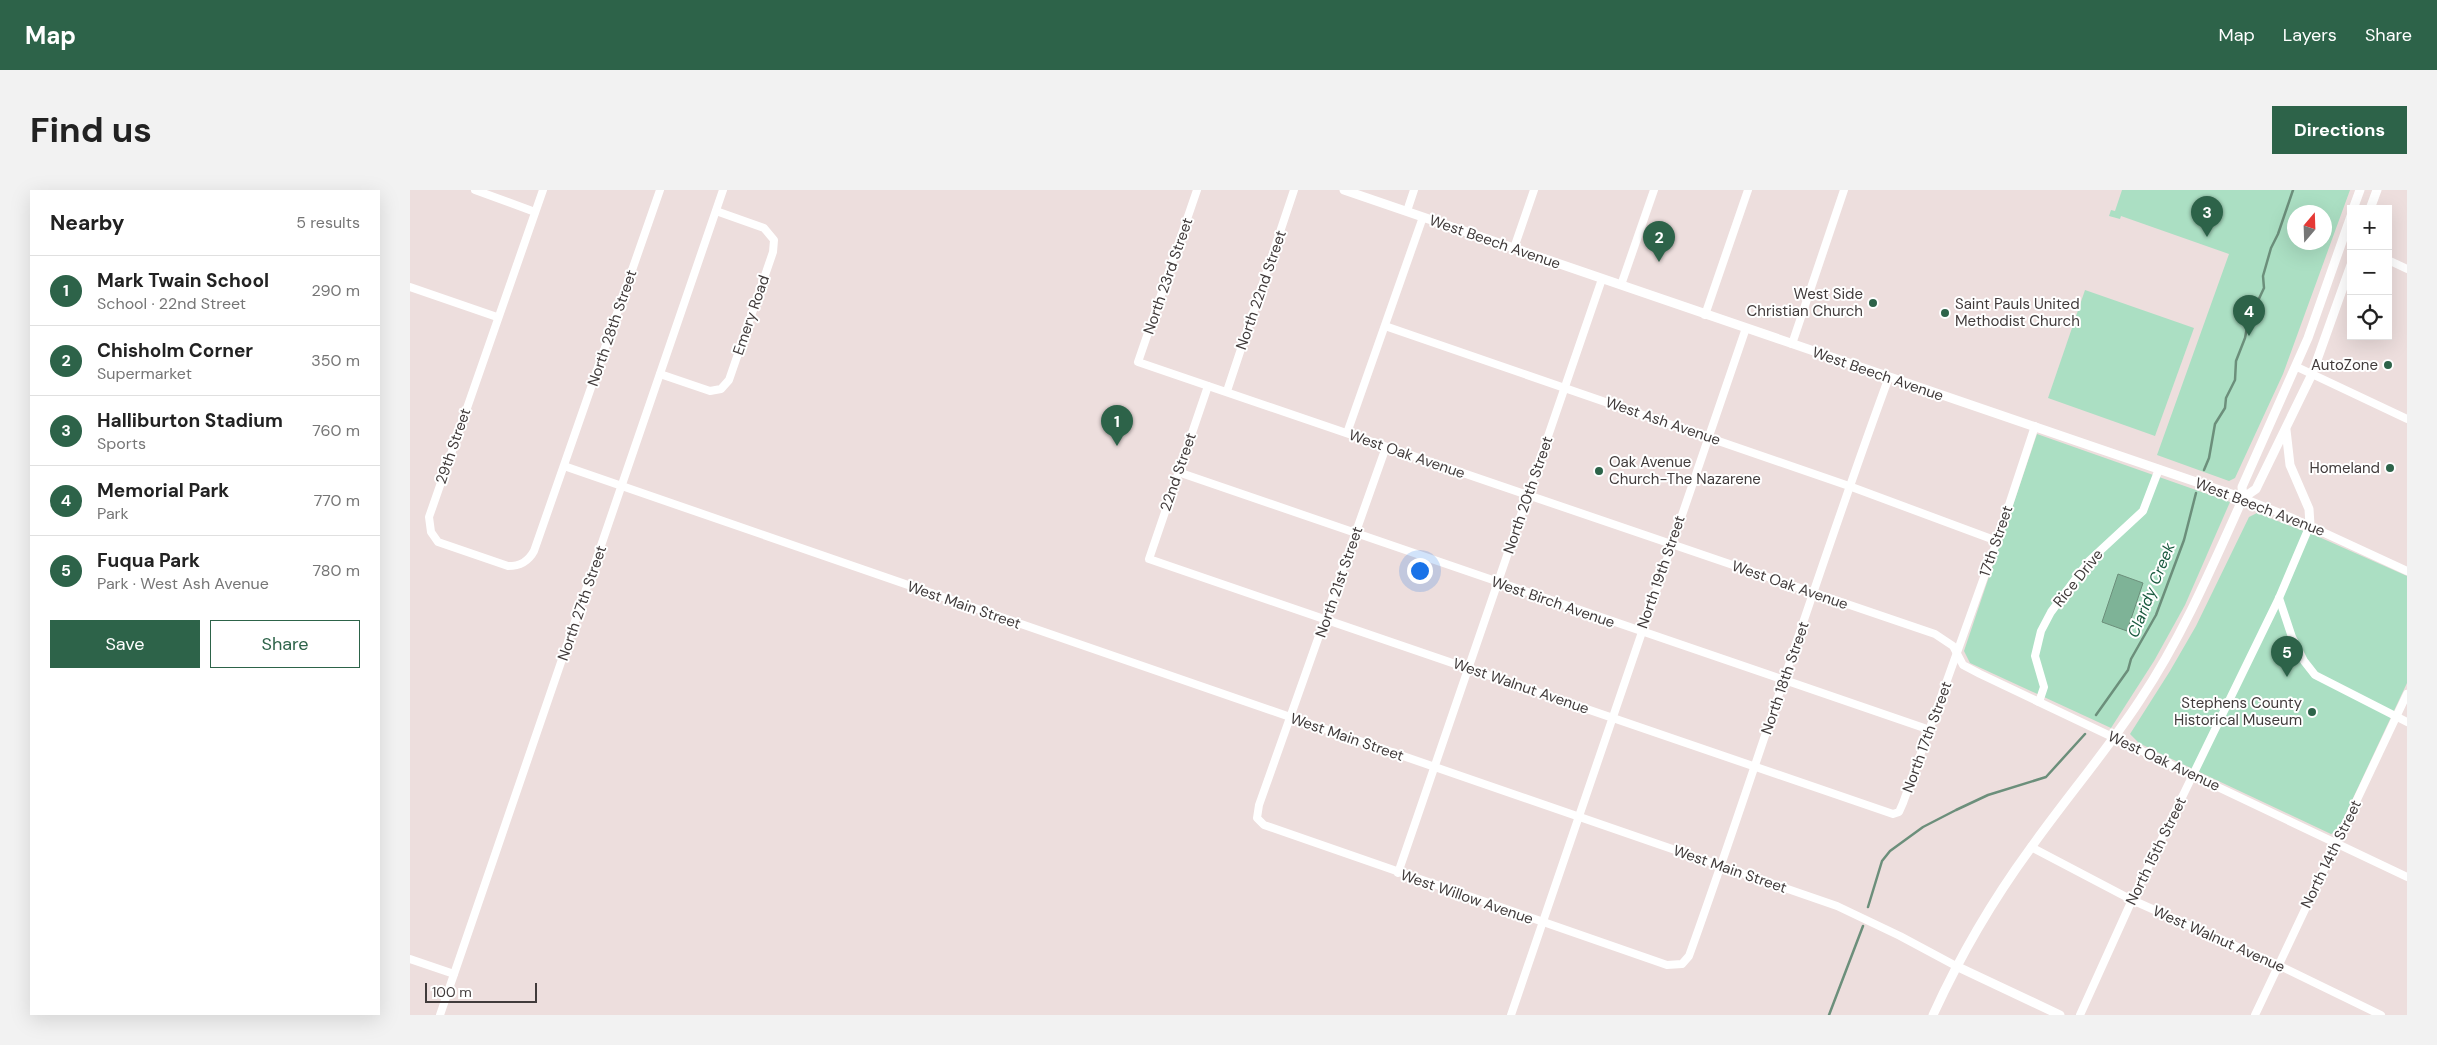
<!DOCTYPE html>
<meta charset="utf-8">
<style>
:root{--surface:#fff;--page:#f2f2f2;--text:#222;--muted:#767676;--line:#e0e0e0;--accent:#2d6349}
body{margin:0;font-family:"DM Sans",sans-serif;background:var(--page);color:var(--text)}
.controls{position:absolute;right:15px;top:15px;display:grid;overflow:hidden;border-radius:0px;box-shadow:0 5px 20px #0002}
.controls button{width:45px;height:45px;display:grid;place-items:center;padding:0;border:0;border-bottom:1px solid var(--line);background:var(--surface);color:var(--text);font:25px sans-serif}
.compass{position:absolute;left:1877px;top:15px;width:45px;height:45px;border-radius:50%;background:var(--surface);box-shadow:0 5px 20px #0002;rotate:19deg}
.scale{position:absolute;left:15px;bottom:12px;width:112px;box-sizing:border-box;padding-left:5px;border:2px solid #413b3b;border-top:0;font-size:14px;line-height:18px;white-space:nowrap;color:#413b3b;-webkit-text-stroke:4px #fff;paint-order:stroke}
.you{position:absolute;left:1009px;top:380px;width:18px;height:18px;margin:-12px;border:4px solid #fff;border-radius:50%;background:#1a73e8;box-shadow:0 0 0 8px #1a73e833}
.badge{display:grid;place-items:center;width:32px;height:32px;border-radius:50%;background:var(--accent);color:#fff;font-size:16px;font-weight:700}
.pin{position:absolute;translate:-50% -41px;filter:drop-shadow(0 1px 2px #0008)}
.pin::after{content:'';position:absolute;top:26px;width:18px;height:15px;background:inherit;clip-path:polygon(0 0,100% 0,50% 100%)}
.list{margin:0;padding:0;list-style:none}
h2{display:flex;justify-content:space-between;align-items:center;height:65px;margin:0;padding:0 20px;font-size:21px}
h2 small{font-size:16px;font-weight:400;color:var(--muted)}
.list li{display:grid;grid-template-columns:32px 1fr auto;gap:15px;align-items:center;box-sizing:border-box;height:70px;padding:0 20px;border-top:1px solid var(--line)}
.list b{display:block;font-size:19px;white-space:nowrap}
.list p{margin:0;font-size:16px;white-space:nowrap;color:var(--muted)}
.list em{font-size:16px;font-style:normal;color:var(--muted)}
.actions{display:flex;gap:10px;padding:15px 20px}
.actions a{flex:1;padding:11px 0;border:1px solid var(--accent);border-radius:0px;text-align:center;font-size:18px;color:var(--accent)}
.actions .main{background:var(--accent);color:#fff}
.icon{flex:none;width:28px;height:28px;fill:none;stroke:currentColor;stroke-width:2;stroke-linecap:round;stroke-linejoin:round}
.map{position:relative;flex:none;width:1997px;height:825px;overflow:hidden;border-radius:0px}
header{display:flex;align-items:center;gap:30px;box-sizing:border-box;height:70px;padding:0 25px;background:var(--accent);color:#fff}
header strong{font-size:24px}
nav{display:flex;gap:28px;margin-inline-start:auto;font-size:18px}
.intro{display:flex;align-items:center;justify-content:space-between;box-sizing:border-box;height:120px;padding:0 30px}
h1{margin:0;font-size:35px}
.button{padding:12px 22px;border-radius:0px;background:var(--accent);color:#fff;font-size:18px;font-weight:700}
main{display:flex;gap:30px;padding:0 30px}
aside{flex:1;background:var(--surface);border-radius:0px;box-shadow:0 5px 20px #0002}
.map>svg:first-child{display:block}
</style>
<header>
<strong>Map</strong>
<nav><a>Map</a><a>Layers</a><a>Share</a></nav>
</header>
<div class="intro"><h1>Find us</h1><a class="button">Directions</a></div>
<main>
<aside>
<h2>Nearby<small>5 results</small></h2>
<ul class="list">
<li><span class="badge">1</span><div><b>Mark Twain School</b><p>School · 22nd Street</p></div><em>290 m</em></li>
<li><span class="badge">2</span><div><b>Chisholm Corner</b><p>Supermarket</p></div><em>350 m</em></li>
<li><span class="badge">3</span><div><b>Halliburton Stadium</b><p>Sports</p></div><em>760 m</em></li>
<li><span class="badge">4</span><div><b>Memorial Park</b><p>Park</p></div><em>770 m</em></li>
<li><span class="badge">5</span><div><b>Fuqua Park</b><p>Park · West Ash Avenue</p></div><em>780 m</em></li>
</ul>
<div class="actions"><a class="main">Save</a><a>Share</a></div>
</aside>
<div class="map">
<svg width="1997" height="825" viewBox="0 0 1997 825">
<rect width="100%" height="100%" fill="#eddedd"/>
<!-- green -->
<g fill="#abdfc3" fill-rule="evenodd">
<path d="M1712 0H1940L1873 184 1825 288 1819 291 1747 265 1819 64 1711 26 1710 29 1699 26 1701 20 1705 21ZM1884 22H1914V52H1884Z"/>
<polygon points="1675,100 1784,138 1745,246 1638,208"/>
<polygon points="1627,244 1820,312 1775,415 1744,471 1701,538 1560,473 1554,461"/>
<polygon points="1847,323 1909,347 1997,386 1997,493 1929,638 1926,642 1921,644 1749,563 1729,553 1720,544 1760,481 1786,436 1839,327"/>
</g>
<!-- water -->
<polygon fill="#7eb397" stroke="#6c8f7b" points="1708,384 1733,393 1717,441 1692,432"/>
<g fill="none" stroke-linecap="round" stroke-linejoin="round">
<!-- stream -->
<g stroke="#6c8f7b" stroke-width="2.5">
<polyline points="1794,280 1799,268 1805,234 1815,218 1816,208 1825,190 1826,171 1835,148 1838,132 1854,98 1853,86 1861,58 1868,44 1883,0"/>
<polyline points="1686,525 1718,480 1721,469 1746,425 1774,350 1786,303"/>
<polyline points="1458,717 1472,671 1480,661 1513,637 1546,620 1578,605 1636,587 1675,544"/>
<polyline points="1419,825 1453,736"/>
</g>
<!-- minor -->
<g stroke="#fff" stroke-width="8">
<polyline points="65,0 125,22"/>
<path d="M133 0 19 327 21 342 28 352 98 376C110 376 118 372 124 361L250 0"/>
<polyline points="787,0 728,172 1525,444 1543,456 1553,475 1570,484 1997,687"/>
<polyline points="997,21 1004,0"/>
<polyline points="1104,58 1124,0"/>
<polyline points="1978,70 1997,79"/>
<polyline points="1211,95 1244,0"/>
<polyline points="0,97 87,127"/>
<polyline points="1295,125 1338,0"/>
<polyline points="975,136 1439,296 1587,351"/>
<polyline points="1382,154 1434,0"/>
<polyline points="1887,177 1997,229"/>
<polyline points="250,184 300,201 311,199 319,190 363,62 364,50 354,38 306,21"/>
<polyline points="798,196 739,369 1483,624 1489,622 1493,613 1587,351 1625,236"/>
<polyline points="817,201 884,0"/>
<polyline points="937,243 1013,27"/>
<path d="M976 257 849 615 847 628 854 635 1257 775 1272 774 1279 766C1348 574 1408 379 1479 187"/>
<polyline points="154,276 1427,716 1490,746 1546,776"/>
<polyline points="768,282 1520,540"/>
<polyline points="1833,308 1880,327 1997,381"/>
<polyline points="1869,408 1882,447 1894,471 1905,485 1997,532"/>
<polyline points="1629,512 1634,497 1625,466 1631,441 1641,422 1679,371 1733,321 1749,279"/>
<polyline points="1621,657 1722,710 1868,775 1971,825"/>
<polyline points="988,683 1192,89"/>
<polyline points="0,769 44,784"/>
<polyline points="30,825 313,0"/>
<polyline points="1101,825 1336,138"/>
<polyline points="1670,825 1722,710 1869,408 1900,335"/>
<polyline points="1845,825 1997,504"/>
</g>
<!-- major -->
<g stroke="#fff" stroke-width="9">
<polyline points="934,0 1833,308"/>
<polyline points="1943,19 1950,0"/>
<polyline points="1960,19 1967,0"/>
<polyline points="1876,240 1880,275 1899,319 1900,335"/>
<polyline points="1833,308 1846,299 1902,184 1941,75"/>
<polyline points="1546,776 1650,825"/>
<path d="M1523 825C1550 766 1582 711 1620 659 1656 608 1696 562 1730 510 1772 447 1802 377 1833 308L1832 297 1898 148 1941 26"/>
</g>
</g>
<!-- markers -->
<g fill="#2d6349" stroke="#fff" stroke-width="2">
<circle cx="1463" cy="113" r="5"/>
<circle cx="1535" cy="123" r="5"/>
<circle cx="1978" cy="175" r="5"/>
<circle cx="1980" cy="278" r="5"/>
<circle cx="1189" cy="281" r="5"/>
<circle cx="1902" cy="522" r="5"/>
</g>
<g text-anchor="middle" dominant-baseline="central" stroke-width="4" stroke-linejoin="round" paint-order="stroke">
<!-- street labels -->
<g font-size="15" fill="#413b3b" stroke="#fff">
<text transform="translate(1085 52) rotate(19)">West Beech Avenue</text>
<text transform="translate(758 86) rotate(-71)">North 23rd Street</text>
<text transform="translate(851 100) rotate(-71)">North 22nd Street</text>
<text transform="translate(341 125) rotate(-71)">Emery Road</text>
<text transform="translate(202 138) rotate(-71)">North 28th Street</text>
<text transform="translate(1468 184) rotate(19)">West Beech Avenue</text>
<text transform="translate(1253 231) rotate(19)">West Ash Avenue</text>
<text transform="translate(43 256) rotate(-71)">29th Street</text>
<text transform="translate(997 264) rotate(19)">West Oak Avenue</text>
<text transform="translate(768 282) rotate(-71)">22nd Street</text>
<text transform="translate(1118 305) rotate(-71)">North 20th Street</text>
<text transform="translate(1850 317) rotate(21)">West Beech Avenue</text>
<text transform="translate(1586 351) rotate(-71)">17th Street</text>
<text transform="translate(1251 382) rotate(-71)">North 19th Street</text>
<text transform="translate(1668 388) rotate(-51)">Rice Drive</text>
<text transform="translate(929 392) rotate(-71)">North 21st Street</text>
<text transform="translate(1380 395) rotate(19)">West Oak Avenue</text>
<text transform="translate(1143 412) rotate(19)">West Birch Avenue</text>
<text transform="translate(172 413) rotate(-71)">North 27th Street</text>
<text transform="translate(554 415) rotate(19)">West Main Street</text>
<text transform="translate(1375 488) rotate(-71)">North 18th Street</text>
<text transform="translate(1111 496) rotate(19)">West Walnut Avenue</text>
<text transform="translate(937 547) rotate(19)">West Main Street</text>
<text transform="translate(1517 547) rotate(-70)">North 17th Street</text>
<text transform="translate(1754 571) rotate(25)">West Oak Avenue</text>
<text transform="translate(1746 661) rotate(-64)">North 15th Street</text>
<text transform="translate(1921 664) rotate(-64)">North 14th Street</text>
<text transform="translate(1320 679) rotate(19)">West Main Street</text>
<text transform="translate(1057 707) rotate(19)">West Willow Avenue</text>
<text transform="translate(1809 749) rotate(24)">West Walnut Avenue</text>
</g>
<!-- poi labels -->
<g font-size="15" fill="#413b3b" stroke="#fff" text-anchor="end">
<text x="1453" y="104">West Side<tspan x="1453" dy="17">Christian Church</tspan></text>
<text x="1545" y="114" text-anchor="start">Saint Pauls United<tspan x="1545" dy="17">Methodist Church</tspan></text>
<text x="1968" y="175">AutoZone</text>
<text x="1199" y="272" text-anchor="start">Oak Avenue<tspan x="1199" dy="17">Church-The Nazarene</tspan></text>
<text x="1970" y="278">Homeland</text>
<text x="1892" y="513">Stephens County<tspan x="1892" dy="17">Historical Museum</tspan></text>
</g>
<!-- water labels -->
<g font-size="16" font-style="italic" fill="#19593e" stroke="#fff">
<text transform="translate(1741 400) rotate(-68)">Claridy Creek</text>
</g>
</g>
</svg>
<div class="controls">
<button>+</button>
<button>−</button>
<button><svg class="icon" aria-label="locate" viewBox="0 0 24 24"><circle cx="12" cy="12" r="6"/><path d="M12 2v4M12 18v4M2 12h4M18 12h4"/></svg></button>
</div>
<svg class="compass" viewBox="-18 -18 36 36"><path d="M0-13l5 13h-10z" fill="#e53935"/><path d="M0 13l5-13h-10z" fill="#767676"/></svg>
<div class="scale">100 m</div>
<div class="you"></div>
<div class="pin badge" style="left:707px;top:256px">1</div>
<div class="pin badge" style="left:1249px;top:72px">2</div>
<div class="pin badge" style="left:1797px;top:47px">3</div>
<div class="pin badge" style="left:1839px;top:146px">4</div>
<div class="pin badge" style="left:1877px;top:487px">5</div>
</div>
</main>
